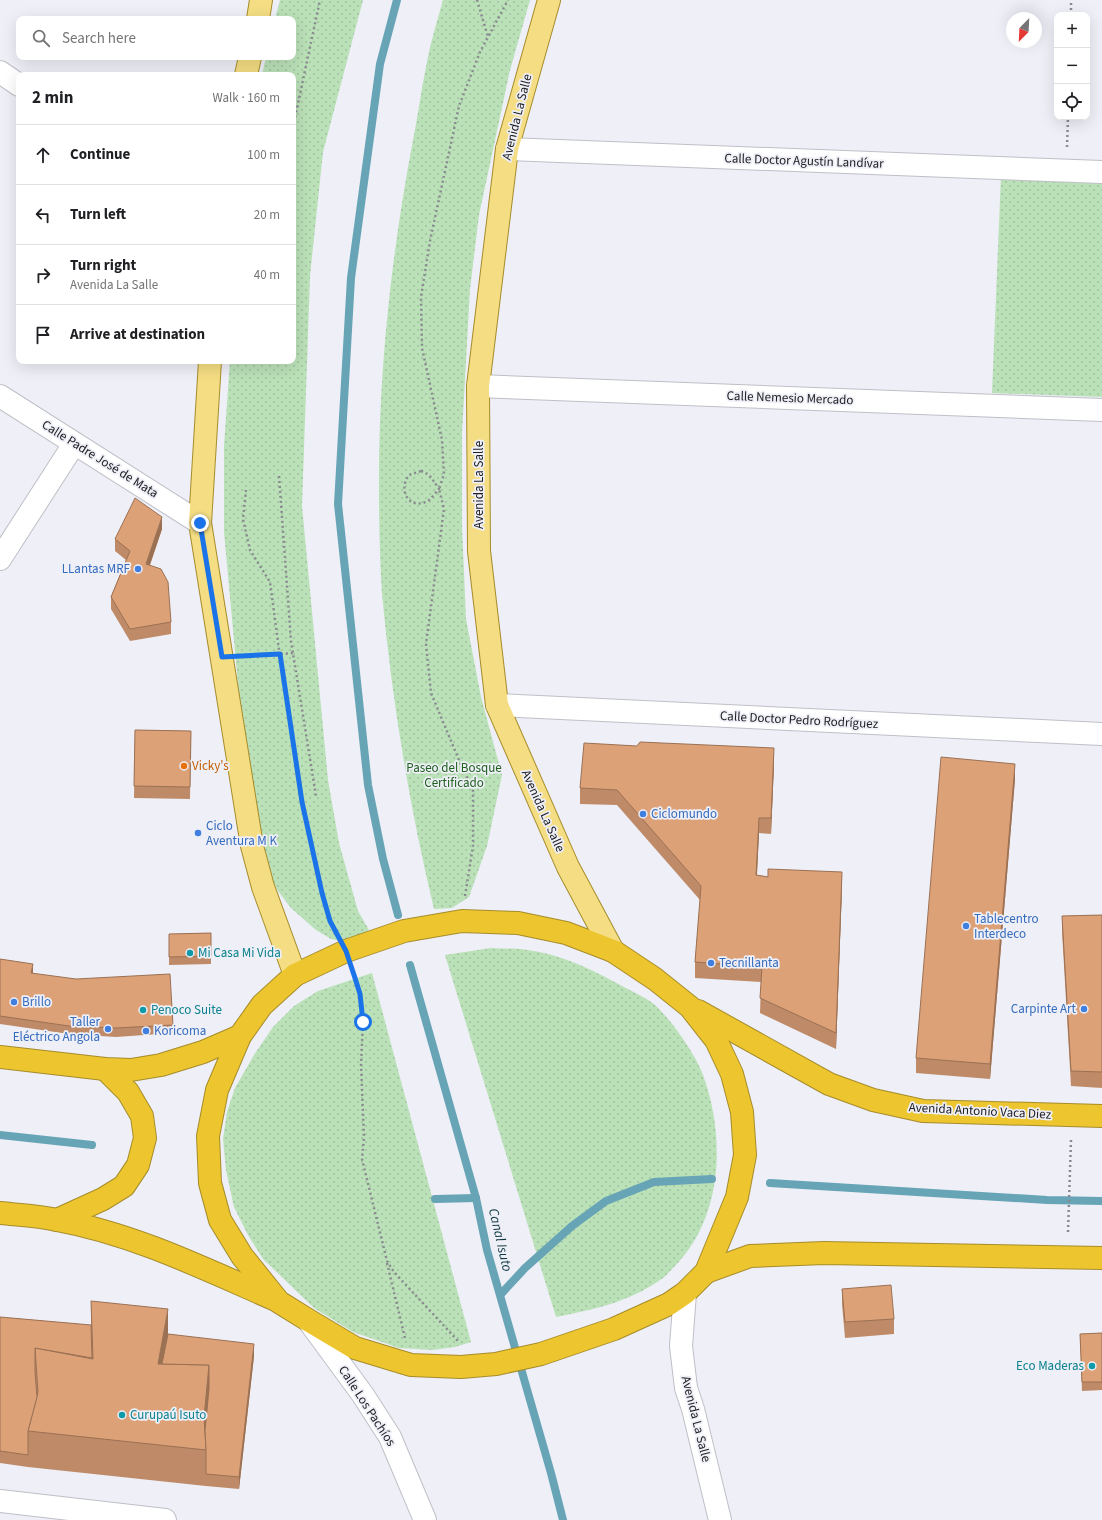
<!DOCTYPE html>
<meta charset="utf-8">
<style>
:root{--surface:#fff;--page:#f6f6f6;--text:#202124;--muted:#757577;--line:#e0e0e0}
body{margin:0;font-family:"Source Sans 3",sans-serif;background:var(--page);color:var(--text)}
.controls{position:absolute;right:12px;top:12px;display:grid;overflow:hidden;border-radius:8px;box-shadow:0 4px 16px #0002}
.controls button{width:36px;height:36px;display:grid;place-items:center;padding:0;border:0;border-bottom:1px solid var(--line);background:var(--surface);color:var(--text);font:20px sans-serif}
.compass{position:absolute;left:1006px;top:12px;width:36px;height:36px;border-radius:50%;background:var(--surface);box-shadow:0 4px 16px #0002;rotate:204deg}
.stop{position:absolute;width:12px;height:12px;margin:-9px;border:3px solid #1a73e8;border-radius:50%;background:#fff}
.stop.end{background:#1a73e8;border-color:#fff;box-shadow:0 1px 4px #0008}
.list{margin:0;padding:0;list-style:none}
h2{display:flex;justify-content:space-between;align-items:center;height:52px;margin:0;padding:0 16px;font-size:17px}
h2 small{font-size:13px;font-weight:400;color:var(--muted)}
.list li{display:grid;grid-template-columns:26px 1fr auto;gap:12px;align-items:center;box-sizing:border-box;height:60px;padding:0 16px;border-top:1px solid var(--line)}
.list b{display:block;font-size:15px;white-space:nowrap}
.list p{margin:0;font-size:13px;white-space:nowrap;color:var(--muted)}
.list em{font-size:13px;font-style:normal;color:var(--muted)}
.icon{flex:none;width:22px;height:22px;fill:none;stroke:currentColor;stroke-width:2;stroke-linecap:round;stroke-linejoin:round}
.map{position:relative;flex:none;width:1102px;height:1520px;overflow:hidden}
.search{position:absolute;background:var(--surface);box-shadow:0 4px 16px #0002;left:16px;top:16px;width:280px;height:44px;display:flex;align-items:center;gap:10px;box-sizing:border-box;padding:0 14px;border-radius:8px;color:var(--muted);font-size:15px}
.panel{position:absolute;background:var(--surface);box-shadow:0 4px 16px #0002;left:16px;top:72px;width:280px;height:292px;border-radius:8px}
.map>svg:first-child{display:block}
</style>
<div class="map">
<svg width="1102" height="1520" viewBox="0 0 1102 1520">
<defs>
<pattern id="green-dots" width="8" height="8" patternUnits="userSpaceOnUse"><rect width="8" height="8" fill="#bbe1b8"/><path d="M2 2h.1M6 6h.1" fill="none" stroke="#a0c19e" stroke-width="1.8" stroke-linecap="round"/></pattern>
</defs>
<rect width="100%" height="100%" fill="#eeeff7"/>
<!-- green -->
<g fill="url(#green-dots)">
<polygon points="280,0 363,0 323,152 310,276 302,506 328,780 339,843 358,911 369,930 355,938 340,941 331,939 316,930 291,908 278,891 270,875 266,863 241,716 224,532 224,446 230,361 293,361 293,75 262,75 266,57 293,57 293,19 275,19"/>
<path d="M443 0H530L510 70 479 215 470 289 462 433V526L466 619 481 697 502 775 487 846 469 897 452 908 434 909C409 805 392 700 382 594 380 561 379 527 379 493 378 374 391 257 413 140 418 116 421 91 426 67 430 44 437 22 443 0Z"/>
<polygon points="1001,176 1102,182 1102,397 992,393"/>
<path d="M491 948C503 949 515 948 527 950 561 954 593 970 622 986 633 992 647 998 656 1006 672 1021 696 1055 703 1075 726 1138 723 1219 673 1268 669 1272 665 1277 660 1280 629 1302 592 1310 556 1317L445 955Z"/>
<polygon points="372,973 471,1342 455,1347 432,1350 399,1348 353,1332 314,1308 263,1259 248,1235 234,1207 226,1170 223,1139 227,1112 235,1088 254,1055 273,1027 294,1006 318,991"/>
</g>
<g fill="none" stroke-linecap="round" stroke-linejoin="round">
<!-- stream -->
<g stroke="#67a4b6" stroke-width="8">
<polyline points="397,0 380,64 351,278 338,504 368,785 383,859 398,915"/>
<polyline points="410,965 476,1198 487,1250 551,1473 563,1520"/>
<polyline points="0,1135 92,1145"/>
<polyline points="770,1183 1047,1200 1102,1201"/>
<polyline points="435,1199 476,1198"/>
<polyline points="501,1294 525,1268 572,1226 606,1201 654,1182 712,1179"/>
</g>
<!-- minor casing -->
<g stroke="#bfc0c7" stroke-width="24">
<g id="minor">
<polyline points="0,72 19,85"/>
<polyline points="507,149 1102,172"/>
<polyline points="478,386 1102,410"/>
<polyline points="0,396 200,523"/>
<polyline points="0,559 74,444"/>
<polyline points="497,705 1102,734"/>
<polyline points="685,1293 681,1346 686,1388 693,1409 720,1520"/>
<polyline points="308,1320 363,1395 390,1437 425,1520"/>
<polyline points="0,1501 165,1520"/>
</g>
</g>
<!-- major casing -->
<g stroke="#a68c2b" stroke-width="24">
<g id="major">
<polyline points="549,0 507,149 478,386 479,551 497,705 568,867 613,951"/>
<polyline points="258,19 261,0"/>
<polyline points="246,75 250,57"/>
<polyline points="210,361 200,523 252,846 263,887 295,975"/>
</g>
</g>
<!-- highway casing -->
<g stroke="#a68c2b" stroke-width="24">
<g id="highway">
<polygon points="462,921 518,923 566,933 613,951 655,979 690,1007 716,1040 732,1074 742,1112 745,1155 737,1197 706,1272 685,1293 669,1304 614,1329 541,1354 496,1364 461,1367 411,1365 355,1348 308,1320 279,1302 242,1256 220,1220 210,1183 208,1136 217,1090 240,1036 262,1005 295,975 346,951 404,931"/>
<polyline points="698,1011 829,1084 873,1100 923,1111 1102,1116"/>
<polyline points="0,1057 105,1069 131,1070 161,1065 203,1052 240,1036"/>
<path d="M0 1213C19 1215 39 1216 57 1220 134 1234 205 1269 276 1300"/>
<polyline points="57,1220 103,1199 124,1186 138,1165 145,1138 142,1116 128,1092 105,1069"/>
<polyline points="706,1272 750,1256 824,1253 1102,1258"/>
</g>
</g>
<!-- path -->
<g stroke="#898a8f" stroke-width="2.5" stroke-dasharray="2 3" stroke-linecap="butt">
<polyline points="477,0 488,37"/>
<polyline points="1071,15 1071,0"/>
<polyline points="293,127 320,0"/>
<polyline points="1067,147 1068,117"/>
<path d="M421 471C431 474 433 481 439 489 435 493 431 500 426 502 408 509 398 490 409 475Z"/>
<polyline points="279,476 291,641 316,796"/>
<polyline points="246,490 243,519 250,550 270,582 282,672 302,802 322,893 330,921 335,930"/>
<polyline points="246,657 293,653"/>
<polyline points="465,896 473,846 473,788 464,772 431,693 426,644 444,509 439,489 444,474 442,440 422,348 421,297 430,241 459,106 480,52 508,0"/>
<polyline points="354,975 360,994 363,1022 361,1064 364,1138 362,1159 387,1261 394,1272 459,1342"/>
<polyline points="1068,1232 1071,1140"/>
<polyline points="387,1263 405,1338"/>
</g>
<!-- minor -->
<use href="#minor" stroke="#fff" stroke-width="22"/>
<!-- major -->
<use href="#major" stroke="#f4dd82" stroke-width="22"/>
<!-- highway -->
<use href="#highway" stroke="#edc62f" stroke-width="22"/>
</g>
<!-- wall -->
<g fill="#be8a67">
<polygon points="162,529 150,565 171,622 171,634 130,641 111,609 111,597 126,560 115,551 115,539"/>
<polygon points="135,730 191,731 190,799 134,798"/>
<polygon points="774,764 771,834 759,833 757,875 842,887 836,1049 760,1013 761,982 695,978 695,962 700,900 617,805 580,804 580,788"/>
<polygon points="1015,779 990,1079 916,1073 916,1058"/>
<polygon points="1102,915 1102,1088 1071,1086 1062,931 1062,916"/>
<polygon points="211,933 211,964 169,965 169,934"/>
<polygon points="0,959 32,973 173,1025 173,1033 116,1037 69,1034 0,1024"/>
<polygon points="842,1289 894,1319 894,1334 845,1338 842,1304"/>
<polygon points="91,1301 168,1334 254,1356 239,1489 206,1486 28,1467 0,1463 0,1317 91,1325"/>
<polygon points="1102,1333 1102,1390 1082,1391 1080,1334"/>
</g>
<!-- shaded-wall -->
<g fill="#9b7154">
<polygon points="162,517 162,529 146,576 146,564"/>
<polygon points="774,748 774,764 771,834 771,818"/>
<polygon points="1015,764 1015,779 990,1079 990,1064"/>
<polygon points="759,818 759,833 756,891 756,875"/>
<polygon points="842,872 842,887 836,1049 836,1033"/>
<polygon points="33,964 33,972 31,981 31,973"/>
<polygon points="168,1309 168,1346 158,1400 158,1364"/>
<polygon points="254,1344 254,1356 239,1489 239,1477"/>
<polygon points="209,1365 209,1401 204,1448 204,1417"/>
</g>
<!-- building -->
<g fill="#dda178" stroke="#9b7154">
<polygon points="135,498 162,517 146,564 161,569 168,582 171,622 130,629 111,597 130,551 115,539"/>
<polygon points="135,730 191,731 190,787 134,786"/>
<polygon points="640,742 774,748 771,818 759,818 756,875 768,877 768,869 842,872 836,1033 760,998 762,967 695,962 701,886 617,790 580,788 584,743 637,746"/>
<polygon points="941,757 1015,764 990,1064 916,1058"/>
<polygon points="1102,915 1102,1072 1071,1071 1062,916"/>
<polygon points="211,933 211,956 169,957 169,934"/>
<polygon points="0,959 33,964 31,973 76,979 170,974 173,1025 116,1028 69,1026 0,1016"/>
<polygon points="891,1285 894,1319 845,1322 842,1289"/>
<polygon points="91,1301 168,1309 158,1364 209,1365 204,1417 206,1450 28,1431 38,1392 35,1348 93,1359"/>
<polygon points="0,1317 91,1325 92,1358 35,1348 35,1372 37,1397 28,1431 28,1455 0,1451"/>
<polygon points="1102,1333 1102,1382 1082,1382 1080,1334"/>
<polygon points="168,1334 254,1344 239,1477 206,1474 206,1450 205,1431 209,1389 209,1365 162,1364"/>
</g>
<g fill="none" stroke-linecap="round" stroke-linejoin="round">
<!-- route -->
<polyline stroke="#1a73e8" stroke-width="5" points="200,523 222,657 280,654 302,802 322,893 330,921 346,951 355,978 360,994 363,1022"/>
</g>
<!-- markers -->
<g fill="#3f7fe0" stroke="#eeeff7" stroke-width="1.5">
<circle cx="138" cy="569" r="4"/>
<circle cx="643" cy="814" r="4"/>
<circle cx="198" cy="833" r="4"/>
<circle cx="966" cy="926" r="4"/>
<circle cx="711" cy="963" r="4"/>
<circle cx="14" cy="1002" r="4"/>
<circle cx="1084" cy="1009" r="4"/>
<circle cx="108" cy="1029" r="4"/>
<circle cx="146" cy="1031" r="4"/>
</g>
<circle fill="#e8710a" stroke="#eeeff7" stroke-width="1.5" cx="184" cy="766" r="4"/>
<g fill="#0f9aa8" stroke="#eeeff7" stroke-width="1.5">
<circle cx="190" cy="953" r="4"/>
<circle cx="143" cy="1010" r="4"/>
<circle cx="1092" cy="1366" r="4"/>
<circle cx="122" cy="1415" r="4"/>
</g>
<g text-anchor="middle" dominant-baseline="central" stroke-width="3.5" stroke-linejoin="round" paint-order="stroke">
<!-- street labels -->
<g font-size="13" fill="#212124" stroke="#eeeff7">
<text transform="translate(517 117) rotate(-76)">Avenida La Salle</text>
<text transform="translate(804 161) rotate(2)">Calle Doctor Agustín Landívar</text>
<text transform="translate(790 398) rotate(2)">Calle Nemesio Mercado</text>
<text transform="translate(100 459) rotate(32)">Calle Padre José de Mata</text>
<text transform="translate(479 485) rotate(-90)">Avenida La Salle</text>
<text transform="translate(799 720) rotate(3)">Calle Doctor Pedro Rodríguez</text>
<text transform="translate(543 811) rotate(66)">Avenida La Salle</text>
<text transform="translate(980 1111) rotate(3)">Avenida Antonio Vaca Diez</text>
<text transform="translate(367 1406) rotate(57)">Calle Los Pachíos</text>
<text transform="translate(696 1419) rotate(76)">Avenida La Salle</text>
</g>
<!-- shop labels -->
<g font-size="13" fill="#366cbe" stroke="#eeeff7" text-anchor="start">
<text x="130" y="569" text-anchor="end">LLantas MRF</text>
<text x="651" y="814">Ciclomundo</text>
<text x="206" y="826">Ciclo<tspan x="206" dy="15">Aventura M K</tspan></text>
<text x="974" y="919">Tablecentro<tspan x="974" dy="15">Interdeco</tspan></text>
<text x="719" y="963">Tecnillanta</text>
<text x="22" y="1002">Brillo</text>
<text x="1076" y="1009" text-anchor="end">Carpinte Art</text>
<text x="100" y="1022" text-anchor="end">Taller<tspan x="100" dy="15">Eléctrico Angola</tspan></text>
<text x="154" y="1031">Koricoma</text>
</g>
<!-- food labels -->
<g font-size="13" fill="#c56008" stroke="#eeeff7" text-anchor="start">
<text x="192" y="766">Vicky's</text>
</g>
<!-- park labels -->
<g font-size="13" fill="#20621f" stroke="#eeeff7">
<text x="454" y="768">Paseo del Bosque<tspan x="454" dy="15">Certificado</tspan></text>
</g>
<!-- culture labels -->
<g font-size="13" fill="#0d838f" stroke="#eeeff7" text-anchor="start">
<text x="198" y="953">Mi Casa Mi Vida</text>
<text x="151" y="1010">Penoco Suite</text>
<text x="1084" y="1366" text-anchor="end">Eco Maderas</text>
<text x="130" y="1415">Curupaú Isuto</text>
</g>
<!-- water labels -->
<g font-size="14" font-style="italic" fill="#0f3843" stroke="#eeeff7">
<text transform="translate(500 1240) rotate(77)">Canal Isuto</text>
</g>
</g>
</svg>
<div class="controls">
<button>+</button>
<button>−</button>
<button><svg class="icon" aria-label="locate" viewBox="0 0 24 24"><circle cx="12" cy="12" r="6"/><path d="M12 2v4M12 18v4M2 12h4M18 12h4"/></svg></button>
</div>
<svg class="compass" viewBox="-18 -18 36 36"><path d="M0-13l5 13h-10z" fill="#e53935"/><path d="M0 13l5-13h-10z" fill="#757577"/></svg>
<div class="stop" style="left:363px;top:1022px"></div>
<div class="stop end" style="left:200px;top:523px"></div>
<div class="search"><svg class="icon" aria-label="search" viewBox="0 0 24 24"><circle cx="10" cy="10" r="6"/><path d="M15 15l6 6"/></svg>Search here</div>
<section class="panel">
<h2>2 min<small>Walk · 160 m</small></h2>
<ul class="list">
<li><svg class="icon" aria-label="ahead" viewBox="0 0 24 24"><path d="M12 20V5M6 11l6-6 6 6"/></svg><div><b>Continue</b></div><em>100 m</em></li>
<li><svg class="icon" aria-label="left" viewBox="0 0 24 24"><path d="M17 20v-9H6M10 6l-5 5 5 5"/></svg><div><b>Turn left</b></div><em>20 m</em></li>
<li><svg class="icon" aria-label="right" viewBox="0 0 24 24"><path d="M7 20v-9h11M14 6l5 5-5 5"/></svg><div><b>Turn right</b><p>Avenida La Salle</p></div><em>40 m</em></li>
<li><svg class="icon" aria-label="arrive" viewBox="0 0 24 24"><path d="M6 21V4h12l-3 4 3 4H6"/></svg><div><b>Arrive at destination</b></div></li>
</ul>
</section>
</div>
